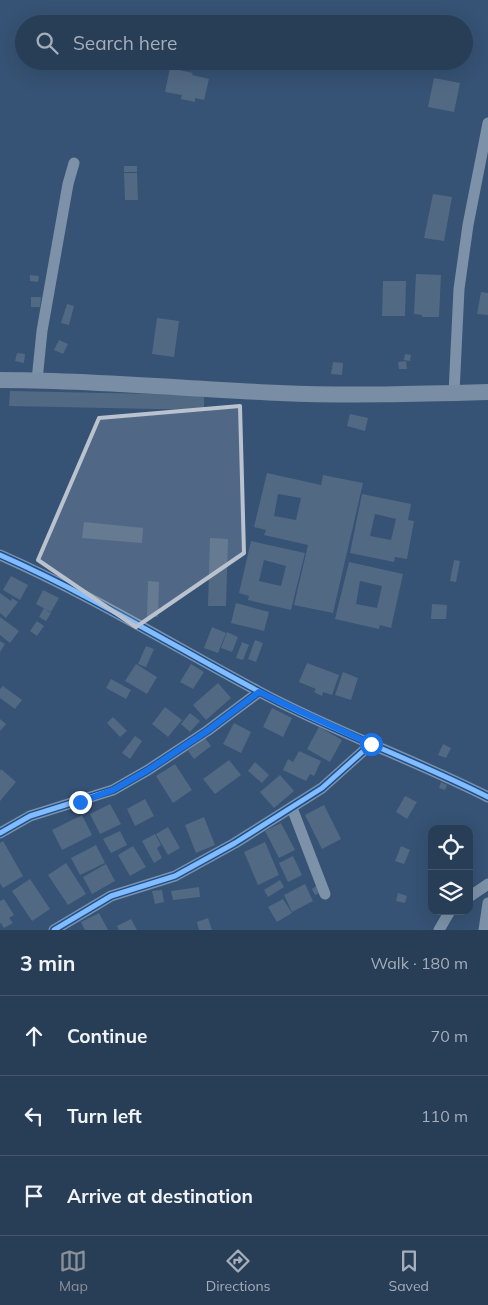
<!DOCTYPE html>
<meta charset="utf-8">
<style>
:root{--surface:#283e57;--page:#30455d;--text:#f1f3f6;--muted:#a5aeba;--line:#44576d;--accent:#8c9099}
body{margin:0;font-family:Mulish,sans-serif;background:var(--page);color:var(--text)}
.controls{position:absolute;right:15px;bottom:15px;display:grid;overflow:hidden;border-radius:10px;box-shadow:0 5px 20px #0002}
.controls button{width:45px;height:45px;display:grid;place-items:center;padding:0;border:0;border-bottom:1px solid var(--line);background:var(--surface);color:var(--text);font:25px sans-serif}
.stop{position:absolute;width:15px;height:15px;margin:-11px;border:4px solid #1a73e8;border-radius:50%;background:#fff}
.stop.end{background:#1a73e8;border-color:#fff;box-shadow:0 1px 5px #0008}
.list{margin:0;padding:0;list-style:none}
h2{display:flex;justify-content:space-between;align-items:center;height:65px;margin:0;padding:0 20px;font-size:21px}
h2 small{font-size:16px;font-weight:400;color:var(--muted)}
.list li{display:grid;grid-template-columns:32px 1fr auto;gap:15px;align-items:center;box-sizing:border-box;height:80px;padding:0 20px;border-top:1px solid var(--line)}
.list b{display:block;font-size:19px;white-space:nowrap}
.list em{font-size:16px;font-style:normal;color:var(--muted)}
.icon{flex:none;width:28px;height:28px;fill:none;stroke:currentColor;stroke-width:2;stroke-linecap:round;stroke-linejoin:round}
.map{position:relative;flex:none;width:488px;height:930px;overflow:hidden}
.search{position:absolute;background:var(--surface);box-shadow:0 5px 20px #0002;left:15px;right:15px;top:15px;height:55px;display:flex;align-items:center;gap:12px;box-sizing:border-box;padding:0 18px;border-radius:28px;color:var(--muted);font-size:19px}
.sheet{height:305px;background:var(--surface)}
nav{display:flex;justify-content:space-around;align-items:center;box-sizing:border-box;height:70px;border-top:1px solid var(--line);background:var(--surface);font-size:14px;color:var(--muted)}
nav a{display:grid;justify-items:center;gap:2px}
nav .on{color:var(--accent)}
.map>svg:first-child{display:block}
</style>
<div class="map">
<svg width="488" height="930" viewBox="0 0 488 930">
<rect width="100%" height="100%" fill="#365274"/>
<!-- building -->
<g fill="#526984" fill-rule="evenodd">
<polygon points="170,68 193,73 192,75 209,79 204,100 195,98 195,102 181,99 182,95 165,92"/>
<polygon points="434,78 460,83 454,112 428,107"/>
<rect x="124" y="166" width="13" height="6"/>
<polygon points="124,173 137,173 138,200 125,200"/>
<polygon points="433,194 452,197 444,241 424,238"/>
<polygon points="416,274 441,275 439,317 422,317 422,315 414,314"/>
<polygon points="30,275 39,276 38,282 30,281"/>
<polygon points="383,281 406,281 405,316 382,316"/>
<polygon points="481,292 488,293 488,315 477,314"/>
<polygon points="31,297 41,297 40,307 31,307"/>
<polygon points="67,304 74,306 69,325 61,323"/>
<polygon points="157,318 179,321 174,357 152,354"/>
<polygon points="59,340 68,344 63,354 54,350"/>
<polygon points="17,353 25,354 24,363 15,361"/>
<polygon points="405,354 411,355 410,361 404,360"/>
<polygon points="406,361 407,369 399,369 398,362"/>
<polygon points="333,362 343,363 342,375 331,374"/>
<polygon points="10,391 204,395 204,410 9,406"/>
<polygon points="350,414 368,418 365,431 347,426"/>
<path d="M267 473 321 485 323 475 363 483 333 613 294 605 308 545 264 535 266 530 254 527ZM278 494 301 498 296 520 274 516Z"/>
<path d="M362 494 411 504 408 520 414 521 407 559 395 557 394 562 350 553ZM375 514 396 519 391 540 370 536Z"/>
<polygon points="84,522 143,528 142,543 82,538"/>
<polygon points="210,538 228,539 226,606 208,606"/>
<path d="M251 541 305 553 291 610 248 600 249 596 239 593ZM264 560 286 566 281 586 259 581Z"/>
<polygon points="454,560 460,561 456,582 450,581"/>
<path d="M349 562 403 574 391 628 380 625 379 629 335 619ZM360 581 382 586 377 608 356 604Z"/>
<polygon points="11,576 28,585 20,600 3,590"/>
<polygon points="148,581 159,582 158,617 147,617"/>
<polygon points="43,590 59,598 51,612 36,604"/>
<polygon points="0,593 11,601 12,598 18,602 6,618 0,613"/>
<polygon points="236,603 269,612 264,631 231,623"/>
<polygon points="432,604 447,605 446,619 431,619"/>
<polygon points="44,608 51,613 46,621 39,617"/>
<polygon points="0,617 19,631 10,643 0,635"/>
<polygon points="37,621 44,626 37,636 30,631"/>
<polygon points="212,627 226,633 218,653 204,648"/>
<polygon points="227,632 238,637 232,652 221,648"/>
<polygon points="255,640 263,643 256,662 248,659"/>
<polygon points="0,641 5,644 0,652"/>
<polygon points="242,642 249,645 243,660 236,658"/>
<polygon points="146,646 154,649 146,667 138,664"/>
<polygon points="307,663 339,675 332,695 323,692 322,696 314,692 316,689 299,682"/>
<polygon points="136,664 157,677 147,694 125,681"/>
<polygon points="191,664 204,672 193,689 180,682"/>
<polygon points="343,672 358,678 351,700 335,695"/>
<polygon points="111,679 131,690 126,699 106,688"/>
<polygon points="218,683 231,698 206,720 193,705"/>
<polygon points="3,686 22,700 15,709 0,698 0,689"/>
<polygon points="165,707 182,720 168,737 152,724"/>
<polygon points="272,708 292,718 283,737 263,727"/>
<polygon points="190,713 200,721 190,732 181,724"/>
<polygon points="113,717 127,731 120,737 107,723"/>
<polygon points="0,719 6,724 0,731"/>
<polygon points="234,723 251,732 241,753 223,744"/>
<polygon points="319,727 342,740 330,762 307,749"/>
<polygon points="135,736 142,741 130,759 122,753"/>
<polygon points="205,738 211,746 194,759 188,751"/>
<polygon points="443,744 451,748 446,758 438,755"/>
<polygon points="299,751 321,761 314,776 310,774 306,781 283,770 288,759 293,762"/>
<polygon points="229,760 241,775 215,794 203,779"/>
<polygon points="255,762 269,775 262,783 248,771"/>
<polygon points="175,764 192,790 173,803 156,776"/>
<polygon points="1,769 16,782 0,801 0,771"/>
<polygon points="280,775 294,791 274,808 260,792"/>
<polygon points="441,782 447,785 445,790 439,788"/>
<polygon points="405,796 417,802 407,819 396,812"/>
<polygon points="145,799 154,816 135,826 127,809"/>
<polygon points="110,804 121,824 100,834 90,814"/>
<polygon points="324,805 341,839 322,849 305,815"/>
<polygon points="82,815 92,835 62,850 52,830"/>
<polygon points="204,817 215,845 196,853 185,825"/>
<polygon points="281,823 295,850 279,858 265,831"/>
<polygon points="168,827 180,848 168,855 156,834"/>
<polygon points="120,831 127,845 111,853 103,839"/>
<polygon points="155,834 161,845 157,848 162,858 154,863 142,841"/>
<polygon points="3,841 23,876 3,888 0,883 0,843"/>
<polygon points="265,842 279,875 258,885 244,852"/>
<polygon points="96,845 105,863 80,875 71,858"/>
<polygon points="133,846 146,867 130,876 118,855"/>
<polygon points="401,846 410,850 404,864 395,861"/>
<polygon points="293,856 302,875 288,882 279,863"/>
<polygon points="66,863 86,894 68,905 48,875"/>
<polygon points="106,864 115,881 92,894 83,877"/>
<polygon points="30,879 50,909 32,921 12,891"/>
<polygon points="280,880 284,887 268,897 264,890"/>
<polygon points="305,884 313,901 292,912 284,895"/>
<polygon points="318,885 322,892 315,895 312,889"/>
<polygon points="199,887 200,897 173,900 171,891"/>
<polygon points="162,890 164,902 155,904 152,891"/>
<polygon points="398,893 407,896 405,903 396,901"/>
<polygon points="4,899 14,915 9,918 13,923 4,928 1,923 0,924 0,901"/>
<polygon points="283,899 292,913 277,922 268,907"/>
<polygon points="99,913 108,930 85,930 81,922"/>
<polygon points="208,918 212,930 199,930 197,922"/>
<polygon points="131,919 137,930 119,930 117,926"/>
</g>
<g fill="none" stroke-linecap="round" stroke-linejoin="round">
<!-- minor -->
<g stroke="#7d92a8" stroke-width="11">
<polyline points="37,380 42,331 68,184 74,163"/>
<polyline points="454,393 459,289 468,225 488,123"/>
<path d="M0 555C89 594 172 645 258 691 332 731 413 759 488 797"/>
<polyline points="292,808 325,894"/>
<polyline points="0,833 30,816 113,790 148,770 207,731 259,692"/>
<polyline points="469,897 488,884"/>
<polyline points="54,930 111,896 175,876 235,843 322,788 371,744"/>
<polyline points="439,930 450,911"/>
<polyline points="484,930 488,903"/>
</g>
<!-- secondary -->
<path stroke="#798da4" stroke-width="16" d="M0 380C93 380 187 389 280 393 349 396 419 394 488 392"/>
<!-- cycleway casing -->
<g stroke="#1b4f8f" stroke-width="8">
<g id="cycleway">
<path d="M0 555C89 594 172 645 258 691 332 731 413 759 488 797"/>
<polyline points="0,833 30,816 113,790 148,770 207,731 259,692"/>
<polyline points="54,930 111,896 175,876 235,843 322,788 371,744"/>
</g>
</g>
<!-- cycleway -->
<use href="#cycleway" stroke="#80bcff" stroke-width="5"/>
</g>
<g fill="none" stroke-linecap="round" stroke-linejoin="round">
<!-- route -->
<polyline stroke="#1a73e8" stroke-width="6" points="80,802 113,790 148,770 207,731 259,692 371,744"/>
</g>
<!-- marked area -->
<path fill="#b9c2ce" fill-opacity="0.2" stroke="#b9c2ce" stroke-width="4" stroke-linejoin="round" d="M240 406 244 553 136 627 38 560 99 418Z"/>
</svg>
<div class="controls">
<button><svg class="icon" aria-label="locate" viewBox="0 0 24 24"><circle cx="12" cy="12" r="6"/><path d="M12 2v4M12 18v4M2 12h4M18 12h4"/></svg></button>
<button><svg class="icon" aria-label="layers" viewBox="0 0 24 24"><path d="M12 4l9 5-9 5-9-5zM3 14l9 5 9-5"/></svg></button>
</div>
<div class="stop" style="left:371px;top:744px"></div>
<div class="stop end" style="left:80px;top:802px"></div>
<div class="search"><svg class="icon" aria-label="search" viewBox="0 0 24 24"><circle cx="10" cy="10" r="6"/><path d="M15 15l6 6"/></svg>Search here</div>
</div>
<section class="sheet">
<h2>3 min<small>Walk · 180 m</small></h2>
<ul class="list">
<li><svg class="icon" aria-label="ahead" viewBox="0 0 24 24"><path d="M12 20V5M6 11l6-6 6 6"/></svg><div><b>Continue</b></div><em>70 m</em></li>
<li><svg class="icon" aria-label="left" viewBox="0 0 24 24"><path d="M17 20v-9H6M10 6l-5 5 5 5"/></svg><div><b>Turn left</b></div><em>110 m</em></li>
<li><svg class="icon" aria-label="arrive" viewBox="0 0 24 24"><path d="M6 21V4h12l-3 4 3 4H6"/></svg><div><b>Arrive at destination</b></div></li>
</ul>
</section>
<nav>
<a class="on"><svg class="icon" aria-label="map" viewBox="0 0 24 24"><path d="M3 6l6-2 6 2 6-2v14l-6 2-6-2-6 2zM9 4v14M15 6v14"/></svg>Map</a>
<a><svg class="icon" aria-label="directions" viewBox="0 0 24 24"><path d="M12 3l9 9-9 9-9-9zM9 14v-3h6M13 9l2 2-2 2"/></svg>Directions</a>
<a><svg class="icon" aria-label="saved" viewBox="0 0 24 24"><path d="M7 4h10v16l-5-4-5 4z"/></svg>Saved</a>
</nav>
